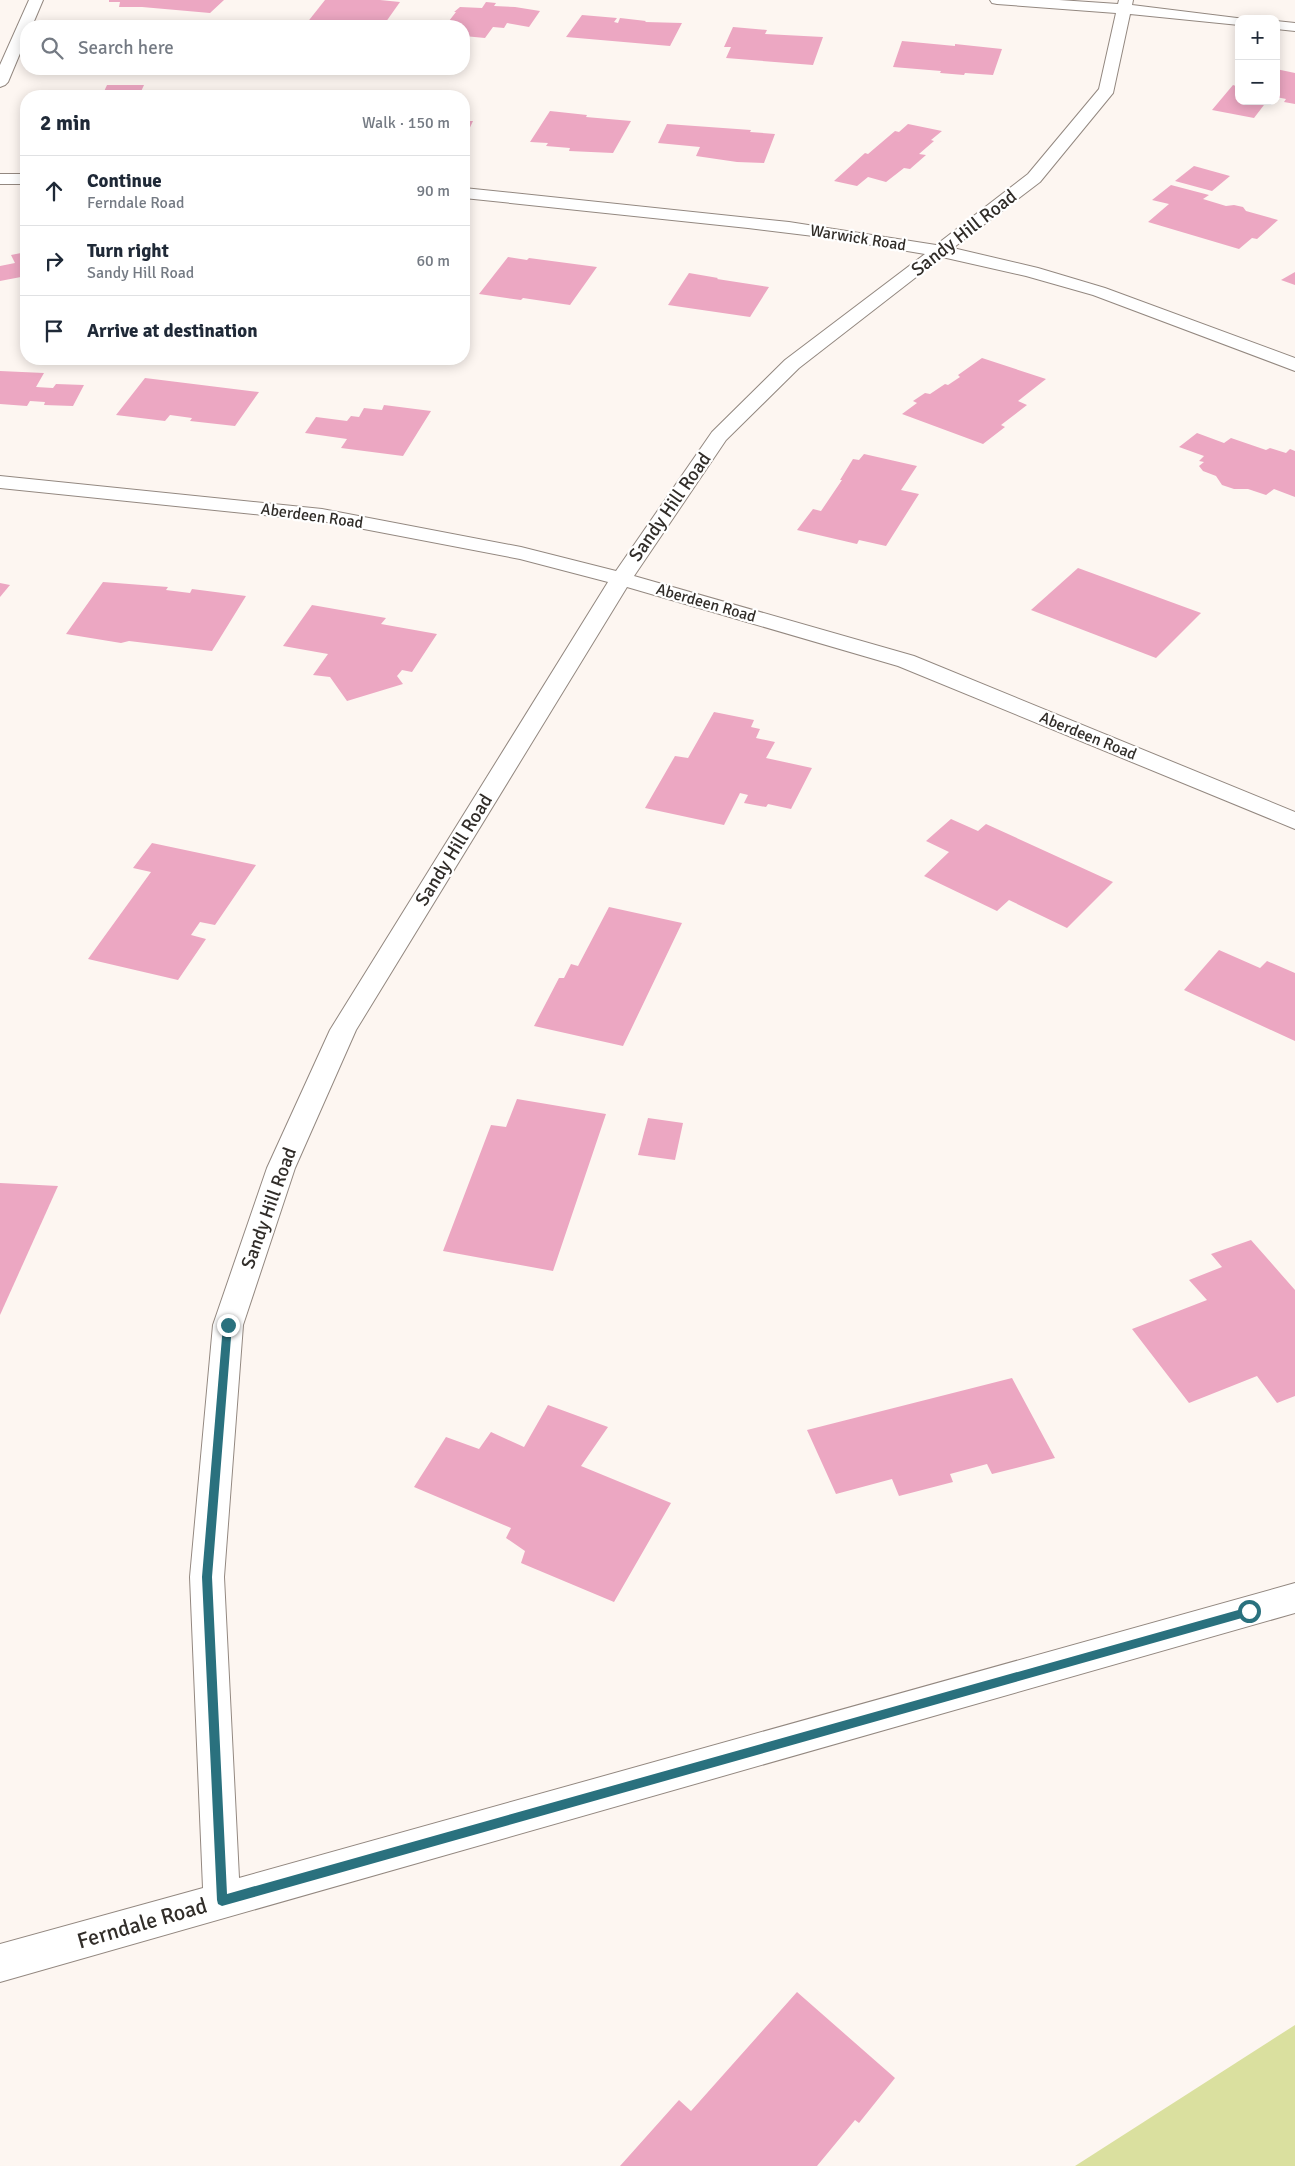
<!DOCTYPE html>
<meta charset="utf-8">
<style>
:root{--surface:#fff;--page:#f2f2f3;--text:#1f2937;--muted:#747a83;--line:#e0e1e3}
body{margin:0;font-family:Signika,sans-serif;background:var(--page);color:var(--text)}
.controls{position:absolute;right:15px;top:15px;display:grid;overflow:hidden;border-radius:10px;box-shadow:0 2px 12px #0003}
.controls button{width:45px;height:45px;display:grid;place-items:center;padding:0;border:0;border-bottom:1px solid var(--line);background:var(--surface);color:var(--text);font:25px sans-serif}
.stop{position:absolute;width:15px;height:15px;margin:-11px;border:4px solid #2a717e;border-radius:50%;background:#fff}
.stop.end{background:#2a717e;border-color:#fff;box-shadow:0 1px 5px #0008}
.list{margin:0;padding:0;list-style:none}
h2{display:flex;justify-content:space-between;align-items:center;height:65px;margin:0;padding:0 20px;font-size:21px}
h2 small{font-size:16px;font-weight:400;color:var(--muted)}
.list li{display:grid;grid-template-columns:32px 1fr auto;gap:15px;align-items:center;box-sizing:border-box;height:70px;padding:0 20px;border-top:1px solid var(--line)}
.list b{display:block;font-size:19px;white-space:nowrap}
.list p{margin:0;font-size:16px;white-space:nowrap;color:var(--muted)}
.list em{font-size:16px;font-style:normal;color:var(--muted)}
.icon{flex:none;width:28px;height:28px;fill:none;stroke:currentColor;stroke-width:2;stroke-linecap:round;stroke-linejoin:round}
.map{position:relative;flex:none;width:1295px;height:2166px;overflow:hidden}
.search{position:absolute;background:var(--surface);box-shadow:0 2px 12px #0003;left:20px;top:20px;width:450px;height:55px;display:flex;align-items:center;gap:12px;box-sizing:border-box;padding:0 18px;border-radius:20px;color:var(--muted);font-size:19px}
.panel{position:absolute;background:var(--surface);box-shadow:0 2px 12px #0003;left:20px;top:90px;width:450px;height:275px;border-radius:20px}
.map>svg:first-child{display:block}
</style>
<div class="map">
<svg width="1295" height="2166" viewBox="0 0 1295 2166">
<rect width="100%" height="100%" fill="#fdf6f1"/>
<!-- green -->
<polygon fill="#dae09f" points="1295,2025 1295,2166 1075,2166"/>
<!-- building -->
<g fill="#eca7c2">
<polygon points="109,0 224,0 210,13 142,7 119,7 120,2 109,2"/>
<polygon points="325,0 380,0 400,2 383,26 306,24"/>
<polygon points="486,2 496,3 494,6 515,7 540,11 529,27 507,23 504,28 493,27 485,38 464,36 464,26 445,26 456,12 454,12 460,7 482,8"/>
<polygon points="582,15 617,18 614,22 618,23 620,18 646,21 645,22 682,23 670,46 566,37"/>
<polygon points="733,27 767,30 765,34 823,37 813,65 726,58 731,47 724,47"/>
<polygon points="902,41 955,46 955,44 1002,49 993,75 965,73 964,75 940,73 941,71 893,67"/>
<polygon points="1276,69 1295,73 1295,104 1284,102 1286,99 1276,97"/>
<polygon points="107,85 144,85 139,96 102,96"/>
<polygon points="1233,85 1239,87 1239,101 1267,101 1254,118 1212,110"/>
<polygon points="550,111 587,115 586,117 631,121 613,153 569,151 570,148 546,146 548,143 530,142"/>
<polygon points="464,121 473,121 466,136 464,136"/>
<polygon points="667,124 751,130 750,132 775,134 764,163 737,162 696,156 700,147 658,143"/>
<polygon points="908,124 942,131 931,140 934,141 919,154 926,155 910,169 904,168 886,182 868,177 857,186 834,181 865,153 868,154 895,131 899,132"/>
<polygon points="1194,166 1230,176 1212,191 1175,181"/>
<polygon points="1171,185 1209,195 1203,199 1226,206 1234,205 1243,207 1246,211 1278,220 1257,239 1252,238 1239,249 1148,222 1169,204 1152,200"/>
<polygon points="26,252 26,276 0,281 0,266 15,263 11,255"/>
<polygon points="508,257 527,260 529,258 597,267 570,305 523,298 521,300 479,294"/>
<polygon points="1295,272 1295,285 1281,280"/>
<polygon points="689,273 718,278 717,279 769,287 750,317 668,305"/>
<polygon points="982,358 1046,379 1018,401 1027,405 1001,425 1005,427 983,444 902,414 917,403 913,401 925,393 930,394 945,384 948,385 960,377 958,375"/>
<polygon points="0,371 44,373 36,387 53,388 56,384 84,385 73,406 44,405 45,402 30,401 27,406 0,404"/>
<polygon points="145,378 259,392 235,426 190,421 192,418 170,415 165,421 116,415"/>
<polygon points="384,405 431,411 403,456 341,448 347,439 305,433 316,417 347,421 351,416 359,417 364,408 382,410"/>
<polygon points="1197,433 1224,443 1231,438 1266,450 1270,448 1286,453 1290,449 1295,451 1295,497 1274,489 1266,495 1248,489 1234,489 1222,485 1216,476 1203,471 1199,466 1204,462 1199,461 1204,456 1179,447"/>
<polygon points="864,454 917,466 901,490 919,494 886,546 859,540 857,544 797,530 813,509 821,511 842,480 840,480 853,459 859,460"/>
<polygon points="1078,568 1201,613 1156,658 1031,610"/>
<polygon points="103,582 168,587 166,590 190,593 192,589 246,596 212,651 129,641 121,643 66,634"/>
<polygon points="0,583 10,585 0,597"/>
<polygon points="312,605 386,618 381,624 437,634 412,672 402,670 397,676 403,684 347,701 330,677 313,675 328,654 283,646"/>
<polygon points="714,712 754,720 751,727 760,729 756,738 775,742 766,758 812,768 791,809 768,804 766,807 744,803 748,795 740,793 724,825 645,808 675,756 688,758"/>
<polygon points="951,819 978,831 986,824 1113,882 1067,928 1009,900 997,911 924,876 949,852 926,841"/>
<polygon points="152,843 256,865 215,925 200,922 191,935 206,939 178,980 88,959 151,872 133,868"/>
<polygon points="609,907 682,923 623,1046 534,1026 559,978 564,978 571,964 578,966"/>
<polygon points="1219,950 1260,968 1267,961 1295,973 1295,1041 1184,990"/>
<polygon points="517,1099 606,1114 553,1271 443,1251 491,1125 506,1127"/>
<polygon points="648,1118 683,1123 675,1160 638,1155"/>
<polygon points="0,1183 58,1186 0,1315"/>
<polygon points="1251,1240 1295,1290 1295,1396 1277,1403 1257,1376 1189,1403 1132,1329 1207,1300 1189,1280 1222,1267 1211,1254"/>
<polygon points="1012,1378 1055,1458 992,1474 987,1464 950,1474 953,1482 899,1496 892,1479 836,1494 807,1430"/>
<polygon points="548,1405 608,1427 581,1466 671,1503 614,1602 521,1563 525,1551 506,1538 511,1528 414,1487 446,1437 479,1449 491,1432 524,1447"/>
<polygon points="797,1992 895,2078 859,2123 855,2120 817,2166 620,2166 679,2100 691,2111"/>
</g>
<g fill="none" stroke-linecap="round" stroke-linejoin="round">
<!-- minor casing -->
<g stroke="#938880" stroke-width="2">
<g id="minor">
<polygon points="29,0 43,0 32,26 26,26 26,39 8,82 5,85 0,87 0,65"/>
<polygon points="990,0 1059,0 1118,4 1119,0 1133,0 1132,5 1245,19 1239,19 1239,25 1130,14 1113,93 1040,182 953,248 1038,268 1105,288 1295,358 1295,371 1093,295 1026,276 942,257 799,368 726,440 634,576 914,656 1295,812 1295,829 898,666 627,587 356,1030 295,1168 243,1325 224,1577 239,1878 1295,1583 1295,1613 0,1982 0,1944 203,1888 190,1577 213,1325 267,1168 330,1030 608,582 520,559 322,521 0,488 0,476 322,509 521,547 616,571 712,432 785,360 925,254 830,238 748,228 464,198 464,188 789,222 936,245 1028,174 1099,89 1116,13 997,4 992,3"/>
<polygon points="1276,21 1295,23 1295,31 1276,29"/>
<rect x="0" y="174" width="26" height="10"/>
</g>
</g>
<!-- minor -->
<use href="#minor" fill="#fff" fill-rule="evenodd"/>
</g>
<!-- route -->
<polygon fill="#2a717e" points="228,1322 232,1325 212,1577 227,1894 1249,1607 1254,1611 1249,1616 222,1906 218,1904 217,1900 202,1577 223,1325"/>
<g text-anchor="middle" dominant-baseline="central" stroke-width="4.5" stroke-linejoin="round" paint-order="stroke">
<!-- far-street labels -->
<g font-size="16" fill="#312d29" stroke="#fff">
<text transform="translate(858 238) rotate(9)">Warwick Road</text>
<text transform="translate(312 516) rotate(8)">Aberdeen Road</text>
<text transform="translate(706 603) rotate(16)">Aberdeen Road</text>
<text transform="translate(1088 736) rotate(22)">Aberdeen Road</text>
</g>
<!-- street labels -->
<g font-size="19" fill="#312d29" stroke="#fff">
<text transform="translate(964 233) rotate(-38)">Sandy Hill Road</text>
<text transform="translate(670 507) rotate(-55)">Sandy Hill Road</text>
<text transform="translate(454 850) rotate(-58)">Sandy Hill Road</text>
<text transform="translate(269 1208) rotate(-70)">Sandy Hill Road</text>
</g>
<!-- near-street labels -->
<g font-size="22" fill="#312d29" stroke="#fff">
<text transform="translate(142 1923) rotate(-16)">Ferndale Road</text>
</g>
</g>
</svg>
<div class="controls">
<button>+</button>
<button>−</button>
</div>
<div class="stop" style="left:1249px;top:1611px"></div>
<div class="stop end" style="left:228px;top:1325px"></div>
<div class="search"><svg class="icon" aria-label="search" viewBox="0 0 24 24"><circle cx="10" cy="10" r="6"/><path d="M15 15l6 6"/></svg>Search here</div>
<section class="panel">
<h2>2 min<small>Walk · 150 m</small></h2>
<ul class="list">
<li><svg class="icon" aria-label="ahead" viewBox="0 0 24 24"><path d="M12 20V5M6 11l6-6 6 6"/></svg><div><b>Continue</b><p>Ferndale Road</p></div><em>90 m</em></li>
<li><svg class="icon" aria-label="right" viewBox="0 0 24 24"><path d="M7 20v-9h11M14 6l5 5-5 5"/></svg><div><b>Turn right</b><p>Sandy Hill Road</p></div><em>60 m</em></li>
<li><svg class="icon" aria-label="arrive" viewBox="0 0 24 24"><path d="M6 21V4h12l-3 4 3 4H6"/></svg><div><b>Arrive at destination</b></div></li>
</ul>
</section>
</div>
